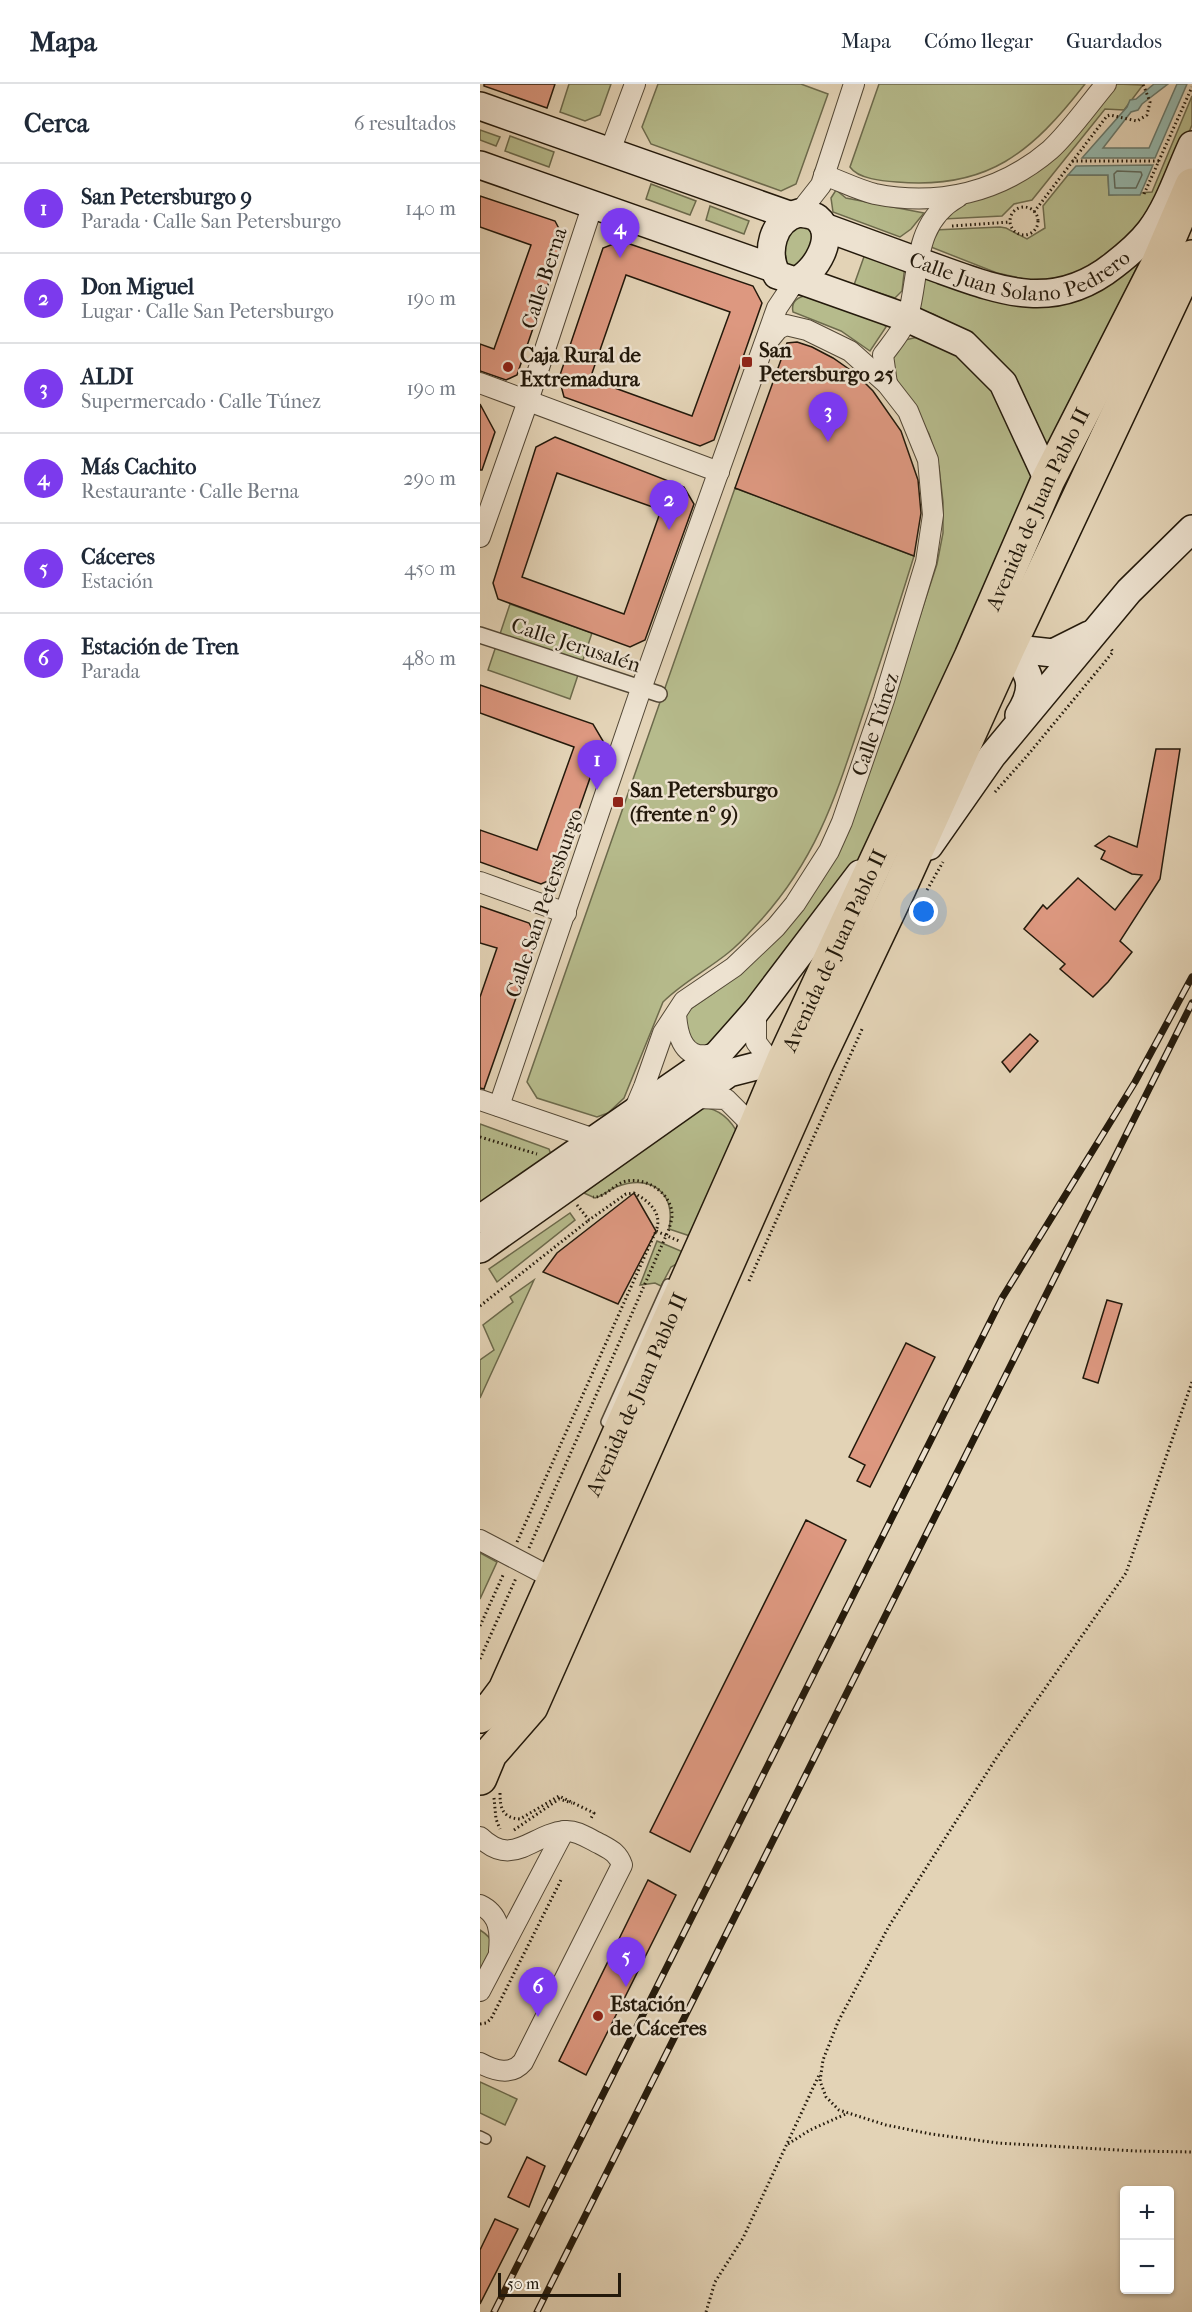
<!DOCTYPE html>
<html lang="es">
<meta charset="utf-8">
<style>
:root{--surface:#fff;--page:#f2f2f3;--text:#1f2937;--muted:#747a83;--line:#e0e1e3;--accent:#7c3aed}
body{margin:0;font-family:"IM FELL French Canon",serif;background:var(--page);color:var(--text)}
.controls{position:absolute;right:18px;bottom:18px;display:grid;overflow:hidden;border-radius:6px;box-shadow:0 2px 4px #0004}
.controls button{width:54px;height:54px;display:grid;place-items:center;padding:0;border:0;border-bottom:2px solid var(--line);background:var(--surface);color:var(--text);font:30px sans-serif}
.scale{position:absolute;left:18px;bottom:15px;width:123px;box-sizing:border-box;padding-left:6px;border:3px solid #23190b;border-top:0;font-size:16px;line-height:21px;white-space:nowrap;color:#23190b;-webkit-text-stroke:4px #ede2d0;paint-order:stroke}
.you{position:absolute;left:444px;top:828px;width:21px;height:21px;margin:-15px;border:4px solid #fff;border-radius:50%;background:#1a73e8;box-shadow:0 0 0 9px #1a73e833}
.badge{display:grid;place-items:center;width:39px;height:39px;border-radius:50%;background:var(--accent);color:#fff;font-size:20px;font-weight:700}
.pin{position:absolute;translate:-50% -50px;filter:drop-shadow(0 2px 3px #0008)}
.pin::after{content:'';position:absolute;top:32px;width:21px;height:18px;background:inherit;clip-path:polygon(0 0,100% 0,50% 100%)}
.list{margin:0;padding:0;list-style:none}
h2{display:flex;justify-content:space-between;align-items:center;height:78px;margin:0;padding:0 24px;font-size:26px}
h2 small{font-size:20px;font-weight:400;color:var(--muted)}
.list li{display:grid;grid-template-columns:39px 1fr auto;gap:18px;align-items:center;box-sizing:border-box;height:90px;padding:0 24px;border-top:2px solid var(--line)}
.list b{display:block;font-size:22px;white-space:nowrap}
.list p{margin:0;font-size:20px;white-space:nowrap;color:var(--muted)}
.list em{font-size:20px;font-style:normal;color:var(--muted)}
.map{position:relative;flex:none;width:712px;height:2228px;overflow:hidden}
header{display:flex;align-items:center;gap:36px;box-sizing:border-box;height:84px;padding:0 30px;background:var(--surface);border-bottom:2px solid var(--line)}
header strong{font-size:28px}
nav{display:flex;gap:33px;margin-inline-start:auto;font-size:21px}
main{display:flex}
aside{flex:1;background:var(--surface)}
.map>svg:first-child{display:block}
</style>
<header>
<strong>Mapa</strong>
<nav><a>Mapa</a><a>Cómo llegar</a><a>Guardados</a></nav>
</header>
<main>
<aside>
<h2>Cerca<small>6 resultados</small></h2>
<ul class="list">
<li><span class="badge">1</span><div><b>San Petersburgo 9</b><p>Parada · Calle San Petersburgo</p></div><em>140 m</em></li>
<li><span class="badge">2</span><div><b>Don Miguel</b><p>Lugar · Calle San Petersburgo</p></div><em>190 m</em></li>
<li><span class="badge">3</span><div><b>ALDI</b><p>Supermercado · Calle Túnez</p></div><em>190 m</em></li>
<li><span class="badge">4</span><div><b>Más Cachito</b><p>Restaurante · Calle Berna</p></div><em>290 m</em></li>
<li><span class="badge">5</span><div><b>Cáceres</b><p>Estación</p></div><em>450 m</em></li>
<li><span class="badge">6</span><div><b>Estación de Tren</b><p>Parada</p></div><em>480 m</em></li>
</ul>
</aside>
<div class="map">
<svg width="712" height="2228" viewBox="0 0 712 2228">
<rect width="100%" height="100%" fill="#e3d3b6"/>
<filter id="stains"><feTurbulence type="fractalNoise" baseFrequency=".00333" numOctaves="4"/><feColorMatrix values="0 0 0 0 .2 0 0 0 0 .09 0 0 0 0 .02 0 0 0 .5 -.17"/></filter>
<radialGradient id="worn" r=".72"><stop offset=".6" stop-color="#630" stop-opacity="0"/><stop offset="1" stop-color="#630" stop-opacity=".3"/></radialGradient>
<!-- green -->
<g fill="#b6bb8c" stroke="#6c6a4c" stroke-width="1.5">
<polygon points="89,0 131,0 120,31 105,37 80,28"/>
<polygon points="178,0 321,0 348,10 316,100 301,107 171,60 162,43"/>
<path d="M399 0H605C552 68 508 106 417 98 403 97 378 95 370 83Z"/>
<polygon points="637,0 663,1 644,26 625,25 552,116 534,120 522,132 464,135 474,122 518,109 551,91 587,60"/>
<polygon points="712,12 712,41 682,112 657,153 627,177 583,194 549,196 517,189 451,163 454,146 520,143 526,144 547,155 565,144 563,122 588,91 628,91 629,111 672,108"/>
<polygon points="0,46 20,53 16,62 0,56"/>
<polygon points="30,52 74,68 69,83 25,67"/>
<polygon points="171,100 216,117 210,131 166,115"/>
<polygon points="356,106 366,114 444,129 431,145 420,153 353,128 351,114"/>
<polygon points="230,122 269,137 264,150 226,136"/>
<polygon points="327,140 334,151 321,186 302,181 307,147"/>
<polygon points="386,167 425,181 422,207 415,214 374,201"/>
<polygon points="652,178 658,181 568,369 529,286 514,270 492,250 453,230 437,225 442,189 511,212"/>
<path d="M324 212 404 240 406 243 390 267 361 247 313 228C311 219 316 214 324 212Z"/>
<polygon points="438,253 470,264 517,309 554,394 386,766 366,795 240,958 222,964 207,954 205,933 209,926 234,909 291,861 324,822 416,605 457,480 463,449 463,418 459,383 449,350 412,288 412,269 425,256"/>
<path d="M255 404 434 472C418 524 401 576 384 627 357 708 339 772 280 837 270 848 260 860 248 869 227 886 202 899 183 918L144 1014 128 1029 117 1033 57 1014 47 998Z"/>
<polygon points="30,520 112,549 90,615 8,586"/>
<path d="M222 1023C240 1025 251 1035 259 1052L216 1154 189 1145C196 1108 171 1090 136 1103 129 1106 123 1112 115 1114L104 1109Z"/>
<polygon points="0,1040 69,1065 72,1073 0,1121"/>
<polygon points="90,1129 95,1136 17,1198 9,1185"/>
<polygon points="177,1157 208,1170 202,1177 191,1183 181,1202 175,1199 160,1201"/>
<polygon points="54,1196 0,1314 0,1276 14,1266 3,1241 33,1218 30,1213"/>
<polygon points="0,1469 17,1478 0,1515"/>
<path d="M0 1846C23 1860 7 1870 0 1887Z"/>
<polygon points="0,1998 37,2015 25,2041 0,2029"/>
</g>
<!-- water -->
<g fill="#95b8ad" stroke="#67786c" stroke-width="1.5">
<polygon points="674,0 688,0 662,20 658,26 651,28 623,64 669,64 697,0 707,0 675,74 602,74 647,23 650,16 656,15"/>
<polygon points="673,81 660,111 629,111 628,91 588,91 596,82"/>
</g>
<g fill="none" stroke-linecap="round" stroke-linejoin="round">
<!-- shore -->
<polygon stroke="#5c685c" stroke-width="1.5" points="637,87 661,88 662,91 656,104 635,104 634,90"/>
</g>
<!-- building -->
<g fill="#dd9880" stroke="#23190b" stroke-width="1.5" fill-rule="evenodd">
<polygon points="4,0 75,0 67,24 4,2"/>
<polygon points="0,112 75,137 84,154 37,291 26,296 0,287 0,260 14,265 51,161 0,143"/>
<path d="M141 157 273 202 282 219 234 356 220 362 84 313 79 294 123 164ZM146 191 250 228 212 332 110 295Z"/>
<polygon points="317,258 332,263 353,274 376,290 393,307 421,347 438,396 441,429 434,472 255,404 307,259"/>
<polygon points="0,320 15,348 2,386 0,386"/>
<path d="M75 353 204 403 214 420 165 556 150 563 18 515 13 499 56 363ZM77 389 181 426 144 530 42 493Z"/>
<polygon points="0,601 113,640 123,657 75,794 61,800 0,778 0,746 57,766 94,663 0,629"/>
<polygon points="676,665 700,665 680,795 640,857 652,868 628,898 613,913 580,885 585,880 544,845 563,821 567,825 598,794 635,826 662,791 652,790 621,775 625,767 615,762 629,752 657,763"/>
<polygon points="0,822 49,839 57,854 4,1005 0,1004 0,913 17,864 0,859"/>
<polygon points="550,950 558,957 530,988 522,978"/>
<polygon points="154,1109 176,1147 138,1220 63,1188 77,1169"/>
<polygon points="627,1216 642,1220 618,1299 603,1294"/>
<polygon points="426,1259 455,1273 390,1403 377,1397 385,1381 369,1373"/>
<polygon points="326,1436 366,1456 210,1768 170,1748"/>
<polygon points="168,1796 196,1811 106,1991 79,1977"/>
<polygon points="47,2073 65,2082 49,2123 28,2113"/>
<polygon points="15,2135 38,2145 0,2220 0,2166"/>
</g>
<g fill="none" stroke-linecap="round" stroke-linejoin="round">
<!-- service casing -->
<g stroke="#534836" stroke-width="12">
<g id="service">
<polyline points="126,1338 188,1200"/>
<polyline points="0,2052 6,2055"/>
</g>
</g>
<!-- pedestrian casing -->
<g stroke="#534836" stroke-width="18">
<polyline id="pedestrian" points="0,551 179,610"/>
</g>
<!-- minor casing -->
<g stroke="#534836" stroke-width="22">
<g id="minor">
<polyline points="130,67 155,0"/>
<path d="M344 91C361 97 378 106 395 110 458 123 521 108 570 66 588 50 610 19 626 0"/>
<polyline points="319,129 341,101 374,0"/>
<polyline points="0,299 239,388"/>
<path d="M407 300 403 271C411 260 424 245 428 232 440 189 432 139 478 113"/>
<polyline points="0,453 48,317 113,120"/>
<polyline points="0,798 86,829"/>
<polyline points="276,927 276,958 291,978"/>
<path d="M196 930C197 945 200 967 218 971 224 972 232 970 238 970"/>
<polyline points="216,1014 246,1015 266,1035 272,1051"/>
<polyline points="0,1016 123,1058"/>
<polyline points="19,1022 161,605 297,224 315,197"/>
<path id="s1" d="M153 1029 164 1003 183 949 204 917 254 883 296 843 315 820 349 767 362 738 404 616 446 478 453 431 448 376 428 327 407 300 370 267 327 246 306 241 298 245 284 262"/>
<polyline points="0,1456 61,1488"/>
<path d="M0 1753C33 1785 52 1750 85 1747 98 1746 109 1755 120 1760 131 1766 138 1769 142 1781L43 1978C31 1992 15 1987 0 1979"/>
<path d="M0 1821C19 1830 21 1847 19 1867"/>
<polyline points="0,1907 84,1747"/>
</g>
</g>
<!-- secondary casing -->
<g stroke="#23190b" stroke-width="30">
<g id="secondary">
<polyline points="0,22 309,131"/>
<polyline points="0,81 293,184"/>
<path d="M319 129C325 130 332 130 337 134 358 151 335 190 315 197L297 191C285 169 292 135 319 129Z"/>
<path id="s2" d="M344 143C382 157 421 171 459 185 523 208 575 228 634 181 647 171 660 160 670 147 689 122 699 89 712 61"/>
<polyline points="320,196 427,234 484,260 523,299 568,396"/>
<path d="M528 564C550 588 558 601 539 631"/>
<polyline points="528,564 573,569 609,551"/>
<polyline points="449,762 512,672 649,507 712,445"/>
<polyline points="0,1135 238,970 276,927 380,790"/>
<polyline points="0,1165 249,989 304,975"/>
</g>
</g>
<!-- trunk casing -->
<g stroke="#23190b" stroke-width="36">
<g id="trunk">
<path id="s3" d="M0 1632 13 1622 25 1606 272 1051 304 975 491 573 568 396 678 180 712 101"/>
<polyline points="0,1694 10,1670 51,1623 335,982 419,805 528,564 712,173"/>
</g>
</g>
<!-- path -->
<g stroke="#23190b" stroke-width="3" stroke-dasharray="1.5 3" stroke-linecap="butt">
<polyline points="592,77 679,77"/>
<polyline points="664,110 712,3"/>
<circle cx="544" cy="137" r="14"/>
<polyline points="554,128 627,32 630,31 657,37 667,31 670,18 663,0"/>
<polyline points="472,142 530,138"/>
<polyline points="515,708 547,672 633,568 630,563"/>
<polyline points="447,806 463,778"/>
<polyline points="0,1053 57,1070"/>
<path d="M97 1121 109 1136 146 1110 154 1109C169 1117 183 1129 176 1147L199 1157"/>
<polyline points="269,1197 383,943"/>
<polyline points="0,1222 109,1136"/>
<polyline points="712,1298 646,1489 517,1673 409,1842 358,1938 343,1976 340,1997 346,2013 359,2026 406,2041 451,2050 518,2059 655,2067 712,2068"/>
<polyline points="37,1458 176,1147"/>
<path d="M49 1464 189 1145C190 1141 192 1136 192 1131 192 1110 167 1093 147 1097 134 1099 126 1114 113 1113"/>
<polyline points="0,1542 24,1489"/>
<polyline points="0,1575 36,1494"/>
<path d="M20 1709C20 1725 23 1734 40 1735L79 1712 114 1729 110 1736"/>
<polyline points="14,1714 16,1735 20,1745"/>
<polyline points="34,1746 79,1715 92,1719"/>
<polyline points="0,1940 6,1939 11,1935 81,1796"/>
<polyline points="308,2060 330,2046 368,2029"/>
<polyline points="226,2228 235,2198 263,2154 340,1989"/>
</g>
<!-- service -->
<use href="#service" stroke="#ede2d0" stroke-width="9"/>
<!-- pedestrian -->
<use href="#pedestrian" stroke="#ede2d0" stroke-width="15"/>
<!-- minor -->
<use href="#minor" stroke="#ede2d0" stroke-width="20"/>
<!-- secondary -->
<use href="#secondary" stroke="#ede2d0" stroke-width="27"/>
<!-- trunk -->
<use href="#trunk" stroke="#e3d3b6" stroke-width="33"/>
<!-- rail casing -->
<g stroke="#23190b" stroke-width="7">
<g id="rail">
<polyline points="14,2228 522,1214 655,998 712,893"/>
<polyline points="57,2228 712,919"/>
</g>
</g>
<!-- rail -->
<use href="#rail" stroke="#ede2d0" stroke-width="4.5" stroke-dasharray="14" stroke-linecap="butt"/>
</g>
<!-- markers -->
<g fill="#8f2418" stroke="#ede2d0" stroke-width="2">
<rect x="261" y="272" width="12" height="12" rx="3"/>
<circle cx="28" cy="283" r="6"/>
<rect x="132" y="712" width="12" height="12" rx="3"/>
<circle cx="118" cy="1932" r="6"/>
</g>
<g text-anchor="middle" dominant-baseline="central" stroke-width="5" stroke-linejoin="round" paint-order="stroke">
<!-- street labels -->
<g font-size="21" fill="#23190b" stroke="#ede2d0">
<text stroke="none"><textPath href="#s2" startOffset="208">Calle Juan Solano Pedrero</textPath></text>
<text transform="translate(64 194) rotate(-72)">Calle Berna</text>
<text stroke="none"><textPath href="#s3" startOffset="1332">Avenida de Juan Pablo II</textPath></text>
<text transform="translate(96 561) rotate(18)">Calle Jerusalén</text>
<text stroke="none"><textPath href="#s1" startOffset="470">Calle Túnez</textPath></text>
<text transform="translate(64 819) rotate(-71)">Calle San Petersburgo</text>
<text stroke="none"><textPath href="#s3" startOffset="846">Avenida de Juan Pablo II</textPath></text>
<text stroke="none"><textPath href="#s3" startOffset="360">Avenida de Juan Pablo II</textPath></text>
</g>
<!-- poi labels -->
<g font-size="21" font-weight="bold" fill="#23190b" stroke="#ede2d0" text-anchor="start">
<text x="279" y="266">San<tspan x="279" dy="24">Petersburgo 25</tspan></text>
<text x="40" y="271">Caja Rural de<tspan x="40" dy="24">Extremadura</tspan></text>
<text x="150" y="706">San Petersburgo<tspan x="150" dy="24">(frente nº 9)</tspan></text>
<text x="130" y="1920">Estación<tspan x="130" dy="24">de Cáceres</tspan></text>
</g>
</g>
<rect width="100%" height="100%" filter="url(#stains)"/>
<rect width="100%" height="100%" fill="url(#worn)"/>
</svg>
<div class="controls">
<button>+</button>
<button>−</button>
</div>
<div class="scale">50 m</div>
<div class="you"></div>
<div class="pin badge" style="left:117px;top:706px">1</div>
<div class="pin badge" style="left:189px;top:446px">2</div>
<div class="pin badge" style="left:348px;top:358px">3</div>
<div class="pin badge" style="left:140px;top:174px">4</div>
<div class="pin badge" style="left:146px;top:1903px">5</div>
<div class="pin badge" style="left:58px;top:1933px">6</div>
</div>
</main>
